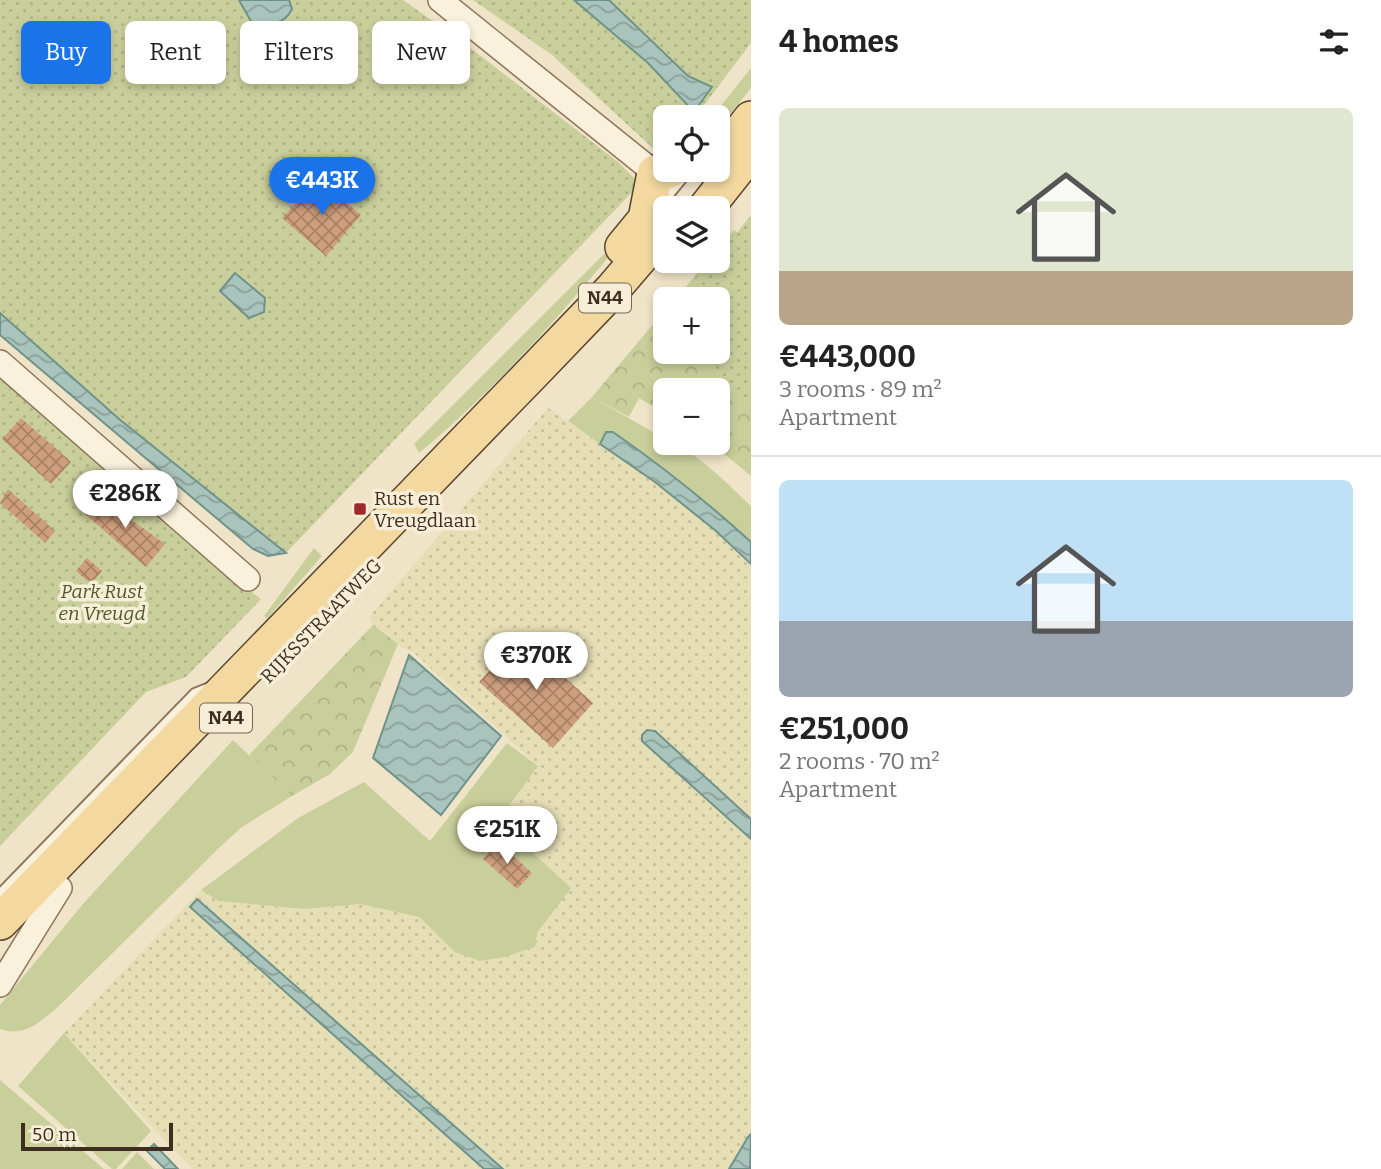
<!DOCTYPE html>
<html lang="en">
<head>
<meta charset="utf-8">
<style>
  :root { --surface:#fff; --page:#f2f2f2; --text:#222; --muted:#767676; --line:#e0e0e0; --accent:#1a73e8 }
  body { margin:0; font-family:Bitter,serif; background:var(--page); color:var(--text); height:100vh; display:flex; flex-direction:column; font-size:26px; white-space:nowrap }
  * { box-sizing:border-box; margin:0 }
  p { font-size:23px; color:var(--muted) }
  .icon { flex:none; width:38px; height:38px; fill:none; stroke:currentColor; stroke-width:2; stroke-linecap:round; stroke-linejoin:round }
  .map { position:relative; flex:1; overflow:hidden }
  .side { display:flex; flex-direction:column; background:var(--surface); width:630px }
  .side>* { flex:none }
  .banner { position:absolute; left:21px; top:21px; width:625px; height:63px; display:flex; gap:14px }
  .fabs { position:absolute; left:653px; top:105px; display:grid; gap:14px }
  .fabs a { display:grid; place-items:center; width:77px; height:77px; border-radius:10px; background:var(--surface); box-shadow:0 4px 10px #0003; font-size:35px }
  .scale { position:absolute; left:21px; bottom:18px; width:152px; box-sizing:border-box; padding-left:7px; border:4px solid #3d2e20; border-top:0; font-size:19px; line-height:24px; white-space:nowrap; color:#3d2e20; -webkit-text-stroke:5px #f7eed8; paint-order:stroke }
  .price { position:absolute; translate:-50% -60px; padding:0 16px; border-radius:24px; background:#fff; color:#222; font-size:23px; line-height:46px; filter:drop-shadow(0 2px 4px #0008) }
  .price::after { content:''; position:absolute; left:50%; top:42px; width:21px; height:16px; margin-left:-10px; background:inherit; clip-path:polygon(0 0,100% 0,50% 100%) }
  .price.on { background:var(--accent); color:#fff }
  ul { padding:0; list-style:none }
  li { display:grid; align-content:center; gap:14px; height:371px; padding:0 28px }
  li+li { border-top:2px solid var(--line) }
  li span { display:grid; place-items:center; height:217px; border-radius:10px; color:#555 }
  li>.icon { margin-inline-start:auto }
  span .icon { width:126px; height:126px; fill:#fffc; stroke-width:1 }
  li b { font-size:30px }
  h2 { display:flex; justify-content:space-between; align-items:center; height:84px; padding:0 28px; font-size:30px }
  .tag { padding:0 24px; border-radius:10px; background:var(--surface); box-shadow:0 4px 10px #0003; font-size:24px; line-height:63px }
  .tag.on { background:var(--accent); color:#fff }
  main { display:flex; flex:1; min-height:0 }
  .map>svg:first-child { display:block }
  .farmland { fill:url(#farmland-dots) }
  .green { fill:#c9cf9b }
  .forest { fill:url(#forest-crowns) }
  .park { fill:url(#park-dots) }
  .water { fill:url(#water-waves); stroke:#6f938a; stroke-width:2 }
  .building { fill:url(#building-cross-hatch) }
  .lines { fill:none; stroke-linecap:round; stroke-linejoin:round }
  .lane-casing { stroke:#8d765c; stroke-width:14 }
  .street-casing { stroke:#8d765c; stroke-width:26 }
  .primary-casing { stroke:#5b4430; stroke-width:38 }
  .lane { stroke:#faf1dc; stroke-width:10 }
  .street { stroke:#faf1dc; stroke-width:23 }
  .primary { stroke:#f3d9a0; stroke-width:35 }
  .poi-dot { fill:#9e2a2b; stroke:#f7eed8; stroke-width:2.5 }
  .labels { text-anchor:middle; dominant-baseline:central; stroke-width:7; stroke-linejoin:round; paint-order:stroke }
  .shield { fill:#f7eed8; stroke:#756857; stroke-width:2 }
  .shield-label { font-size:18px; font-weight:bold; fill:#3d2e20 }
  .poi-label { font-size:19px; fill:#3d2e20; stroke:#f7eed8; text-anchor:start }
  .park-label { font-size:19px; font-style:italic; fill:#4d5a26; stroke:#f7eed8 }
  .street-label { font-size:19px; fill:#3d2e20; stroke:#f7eed8 }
</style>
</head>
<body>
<main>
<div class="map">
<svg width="751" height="1169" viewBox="0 0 751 1169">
  <defs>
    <pattern id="farmland-dots" width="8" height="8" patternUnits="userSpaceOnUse" patternTransform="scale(1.75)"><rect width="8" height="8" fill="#e6deb5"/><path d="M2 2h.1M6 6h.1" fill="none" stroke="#c6bf9b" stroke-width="1.8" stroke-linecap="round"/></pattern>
    <pattern id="forest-crowns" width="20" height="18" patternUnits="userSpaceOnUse" patternTransform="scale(1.75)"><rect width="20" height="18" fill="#c9cf9b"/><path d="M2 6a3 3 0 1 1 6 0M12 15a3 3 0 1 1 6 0" fill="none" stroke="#aeb285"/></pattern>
    <pattern id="park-dots" width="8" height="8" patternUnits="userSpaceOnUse" patternTransform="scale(1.75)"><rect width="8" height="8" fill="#c9cf9b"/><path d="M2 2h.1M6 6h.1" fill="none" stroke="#aeb285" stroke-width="1.8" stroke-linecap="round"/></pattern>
    <pattern id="water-waves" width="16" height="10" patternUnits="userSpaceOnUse" patternTransform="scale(1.75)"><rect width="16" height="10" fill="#a9c4bc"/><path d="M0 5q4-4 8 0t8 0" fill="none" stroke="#8ba098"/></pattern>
    <pattern id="building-cross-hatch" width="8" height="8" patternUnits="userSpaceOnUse" patternTransform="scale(1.75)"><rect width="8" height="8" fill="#cf9f7d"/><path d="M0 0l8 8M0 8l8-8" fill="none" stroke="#a98266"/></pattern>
  </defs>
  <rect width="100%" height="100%" fill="#f0e4c8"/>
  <path class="farmland" d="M548,408L655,482L716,531L751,564V1133L729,1169H192L64,1033L201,890L219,901L304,909L360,904L419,917L455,952L537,933L570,888L498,821L538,766L413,652L402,648L373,625L369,617Z"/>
  <path class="green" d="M751,68V88L718,129V117H712Z
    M608,250L612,253C552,325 491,393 419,453L414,444Z
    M592,397L665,439V443C689,443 734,490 751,506V542L653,460L601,439L600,444L568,421Z
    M314,548L322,556L267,619L264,616Z
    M233,740L292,796L242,827L221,846L61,1004C42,1020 26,1038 0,1029V1005L82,905Z
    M507,743L538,766L498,821L571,888L537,933L535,947L504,957L480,961L455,952L419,917L360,904L304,909L219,901L201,890L298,818L364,782L430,841Z
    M64,1033L151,1131L116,1169H112L18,1086Z
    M0,1080L104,1169H0Z
    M137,1152L154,1169H122Z"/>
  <path class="forest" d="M734,230L751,243V476L711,443H718V390H665V413L639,398L629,417L592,397L665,310V352H718V299H675L708,261H718V249Z
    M373,625L398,644L353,752L330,774L292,796L249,755Z"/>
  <path class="park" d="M0,0H403L460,40L618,162L640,184L286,553L119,419L0,313Z
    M473,0H751V43L695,117H665V147L658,153L552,55Z
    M751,215V402L689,352H718V299H684Z
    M0,374L189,545L261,599L186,677L146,692L0,846Z"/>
  <path class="water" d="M239,0H289L292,9C284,26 269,24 252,23Z
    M574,0H609L688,76L712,87L694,112L648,63Z
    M235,273L265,298L264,312L249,318L220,291Z
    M0,313L119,419L286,553L268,556L253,549L0,335Z
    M606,432H613C662,466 707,502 751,542V564L716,531L655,482L600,444Z
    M409,655L501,736L441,815L373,758Z
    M647,730L655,731L751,819V839L642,741V735Z
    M197,899L503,1169H484L190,907Z
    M751,1134L750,1169H729L748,1137Z
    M154,1144L178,1169H165L147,1151Z"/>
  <path class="building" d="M318,178L361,215L326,256L282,218Z
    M21,418L71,462L51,484L2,439Z
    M8,489L55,531L45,543L0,503Z
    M105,492L133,521L165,544L146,567L85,514Z
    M87,558L102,571L91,584L76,571Z
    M520,637L593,703L553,748L479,682Z
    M498,842L532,873L517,889L483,859Z"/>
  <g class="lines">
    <defs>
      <path id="lane" d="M661,203L688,170
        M0,895L195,694L210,688"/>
      <path id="street" d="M440,0L655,173
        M0,362L248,579
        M0,985L60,888"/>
      <path id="primary" d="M718,162L751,119
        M706,208L751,151
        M623,247L646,219L655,173L670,170
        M0,922L541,364L612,290L665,228"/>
    </defs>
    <use href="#lane" class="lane-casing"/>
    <use href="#street" class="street-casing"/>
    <use href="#primary" class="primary-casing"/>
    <use href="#lane" class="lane"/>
    <use href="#street" class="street"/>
    <use href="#primary" class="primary"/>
  </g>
  <rect class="poi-dot" x="353" y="502" width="14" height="14" rx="3.5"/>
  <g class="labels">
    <g class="shield">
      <rect x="579" y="283.5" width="52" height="29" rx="5"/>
      <rect x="200" y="703.5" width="52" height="29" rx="5"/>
    </g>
    <g class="shield-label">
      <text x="605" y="298">N44</text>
      <text x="226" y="718">N44</text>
    </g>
    <g class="poi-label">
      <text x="374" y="498">Rust en<tspan x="374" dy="22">Vreugdlaan</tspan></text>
    </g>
    <g class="park-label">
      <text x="102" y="591">Park Rust<tspan x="102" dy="22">en Vreugd</tspan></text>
    </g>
    <g class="street-label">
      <text transform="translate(321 621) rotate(-46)">RIJKSSTRAATWEG</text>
    </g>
  </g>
</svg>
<div class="fabs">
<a><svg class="icon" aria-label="locate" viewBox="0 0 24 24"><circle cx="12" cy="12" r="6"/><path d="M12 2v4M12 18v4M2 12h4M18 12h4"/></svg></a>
<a><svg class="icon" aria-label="layers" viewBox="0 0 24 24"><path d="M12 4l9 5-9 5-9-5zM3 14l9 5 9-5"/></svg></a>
<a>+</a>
<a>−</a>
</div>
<div class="scale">50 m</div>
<b class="price on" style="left:322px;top:217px">€443K</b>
<b class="price" style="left:125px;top:530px">€286K</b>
<b class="price" style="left:536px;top:692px">€370K</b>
<b class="price" style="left:507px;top:866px">€251K</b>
<div class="banner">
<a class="tag on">Buy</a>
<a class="tag">Rent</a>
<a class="tag">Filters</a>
<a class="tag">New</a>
</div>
</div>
<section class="side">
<h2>4 homes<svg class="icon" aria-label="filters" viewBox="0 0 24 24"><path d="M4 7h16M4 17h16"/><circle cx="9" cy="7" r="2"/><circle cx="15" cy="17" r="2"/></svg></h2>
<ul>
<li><span style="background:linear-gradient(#dfe7d0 75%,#b9a48a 0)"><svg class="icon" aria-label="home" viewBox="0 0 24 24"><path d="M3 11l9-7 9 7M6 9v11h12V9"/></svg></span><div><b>€443,000</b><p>3 rooms · 89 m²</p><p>Apartment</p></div></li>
<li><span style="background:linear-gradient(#bfe0f5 65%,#9aa5b1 0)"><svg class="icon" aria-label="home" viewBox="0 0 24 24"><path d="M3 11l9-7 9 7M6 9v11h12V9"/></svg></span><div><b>€251,000</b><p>2 rooms · 70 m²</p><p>Apartment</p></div></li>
</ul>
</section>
</main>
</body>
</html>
